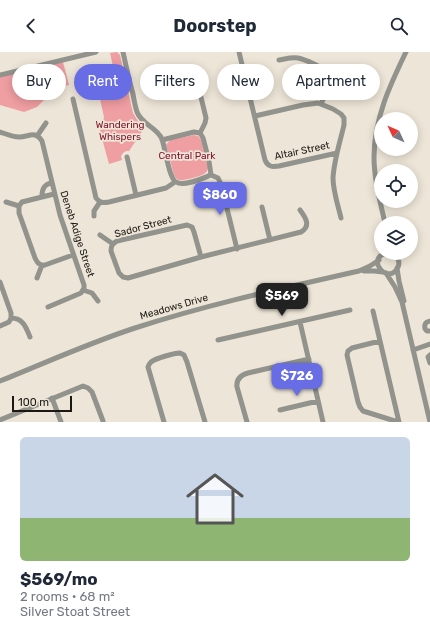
<!DOCTYPE html>
<html lang="en">
<head>
<meta charset="utf-8">
<style>
  :root { --surface:#fff; --page:#f6f6f7; --text:#1f2937; --muted:#747a83; --line:#e0e1e3; --accent:#686de6 }
  body { margin:0; font-family:Rubik,sans-serif; background:var(--page); color:var(--text); height:100vh; display:flex; flex-direction:column; font-size:15px; white-space:nowrap }
  * { box-sizing:border-box; margin:0 }
  p { font-size:13px; color:var(--muted) }
  .icon { flex:none; width:22px; height:22px; fill:none; stroke:currentColor; stroke-width:2; stroke-linecap:round; stroke-linejoin:round }
  .map { position:relative; height:370px; overflow:hidden }
  .panel { display:flex; flex-direction:column; background:var(--surface); flex:1 }
  .panel>* { flex:none }
  .hud { position:absolute; left:12px; top:12px; width:406px; height:36px; display:flex; gap:8px }
  .needle { width:26px; rotate:314deg }
  .fabs { position:absolute; left:374px; top:60px; display:grid; gap:8px }
  .fabs a { display:grid; place-items:center; width:44px; height:44px; border-radius:50%; background:var(--surface); box-shadow:0 2px 10px #0003; font-size:20px }
  .scale { position:absolute; left:12px; bottom:10px; width:60px; box-sizing:border-box; padding-left:4px; border:2px solid #1b1813; border-top:0; font-size:11px; line-height:14px; white-space:nowrap; color:#1b1813; -webkit-text-stroke:3px #ede5d7; paint-order:stroke }
  .price { position:absolute; translate:-50% -34px; padding:0 9px; border-radius:8px; background:var(--accent); color:#fff; font-size:13px; line-height:26px; filter:drop-shadow(0 1px 2px #0008) }
  .price::after { content:''; position:absolute; left:50%; top:24px; width:12px; height:9px; margin-left:-6px; background:inherit; clip-path:polygon(0 0,100% 0,50% 100%) }
  .price.selected { background:#222; color:#fff }
  ul { padding:0; list-style:none }
  li { display:grid; align-content:center; gap:8px; height:212px; padding:0 20px }
  li+li { border-top:1px solid var(--line) }
  li span { display:grid; place-items:center; height:124px; border-radius:6px; color:#555 }
  li>.icon { margin-inline-start:auto }
  span .icon { width:72px; height:72px; fill:#fffc; stroke-width:1 }
  li b { font-size:17px }
  .tag { padding:0 14px; border-radius:18px; background:var(--surface); box-shadow:0 2px 10px #0003; font-size:14px; line-height:36px }
  .tag.selected { background:var(--accent); color:#fff }
  header { display:flex; justify-content:space-between; align-items:center; height:52px; padding:0 20px; background:var(--surface); font-size:18px; font-weight:700 }
  .map>svg:first-child { display:block }
  .green { fill:#ef9ea2 }
  .lines { fill:none; stroke-linecap:round; stroke-linejoin:round }
  .minor { stroke:#92938d; stroke-width:5 }
  .labels { text-anchor:middle; dominant-baseline:central; stroke-width:3.5; stroke-linejoin:round; paint-order:stroke }
  .park-label { font-size:10px; fill:#84142c; stroke:#ede5d7 }
  .street-label { font-size:10px; fill:#1b1813; stroke:#ede5d7 }
</style>
</head>
<body>
<header><svg class="icon" aria-label="back" viewBox="0 0 24 24"><path d="M15 5l-7 7 7 7"/></svg>Doorstep<svg class="icon" aria-label="search" viewBox="0 0 24 24"><circle cx="10" cy="10" r="6"/><path d="M15 15l6 6"/></svg></header>
<div class="map">
<svg width="430" height="370" viewBox="0 0 430 370">
  <rect width="100%" height="100%" fill="#ede5d7"/>
  <path class="green" d="M117,0L120,3L133,61L141,74L145,75L129,99H126L123,101L121,104L122,108L109,112L100,79L104,65L96,29L108,26L114,19L110,1Z
    M63,10L69,33L56,36L37,55L24,60L0,53V25Z
    M194,83L198,84L201,88L208,116C207,119 207,120 204,122C201,124 183,129 179,128C176,127 176,126 174,123L166,93L170,88Z"/>
  <g class="lines">
    <path class="minor" d="M123,0C126,14 129,28 133,42C134,48 135,54 137,60C142,73 157,75 162,87C165,95 169,127 176,130C184,135 203,126 211,123
      M239,0L265,108C268,115 272,115 279,114L337,101
      M279,8C285,7 292,5 298,6C304,7 327,17 330,22C332,24 331,25 332,28L321,52
      M0,23L96,0
      M171,35L192,31L195,33L199,37L206,66L205,71L200,81
      M73,47L96,146C100,151 103,151 109,150L166,136L175,130
      M255,64L303,53L318,51L333,57L341,62L344,66V73C340,90 334,108 333,126C333,139 338,153 341,166
      M0,80C6,82 13,85 19,85C29,85 35,78 42,89L60,163L84,233V236L81,241L48,255
      M37,84L46,71
      M162,88L194,80L200,81L203,86L209,109L211,123
      M127,105L136,143
      M211,123L218,126L221,132L237,197
      M54,142L22,150L19,154V161L35,206C37,210 39,214 45,213L73,203
      M42,144C42,137 44,132 52,131
      M6,150L19,154
      M262,155L270,188
      M94,164V159L100,150
      M385,171C380,149 374,127 374,105C374,67 390,33 406,0
      M100,183L113,192
      M388,201C363,205 389,235 398,215C401,208 396,203 390,201
      M201,205L194,180L192,175L187,173L117,189C112,192 111,194 111,199L119,221L123,225L128,226L201,205L301,180C311,174 306,166 300,158
      M397,216L399,229L404,249
      M364,219H374L383,220
      M386,221L395,235L402,250L430,370
      M37,226L42,213
      M0,230L11,261V266L9,270L0,274
      M83,238L92,241L98,249
      M373,259L399,370
      M11,266C23,266 26,275 30,285
      M430,269L427,270C424,272 424,277 427,279H430
      M300,270L323,370
      M218,288L350,258
      M380,289L352,296L348,299L347,303L358,350L360,355L363,359L398,370
      M413,298L430,292
      M430,303L428,305L430,311
      M0,329C45,311 89,291 135,276C209,252 284,236 359,219L370,214L379,208
      M52,346L61,370
      M280,358L318,349
      M0,368L83,334L88,336L92,340L103,369
      M164,370L148,315C149,312 149,312 151,310C156,306 175,301 180,301L184,303L187,310L205,370
      M247,370L237,335C236,327 241,323 248,321L309,307"/>
  </g>
  <g class="labels">
    <g class="park-label">
      <text x="120" y="73">Wandering<tspan x="120" dy="12">Whispers</tspan></text>
      <text x="187" y="104">Central Park</text>
    </g>
    <g class="street-label">
      <text transform="translate(302 99) rotate(-12)">Altair Street</text>
      <text transform="translate(143 175) rotate(-15)">Sador Street</text>
      <text transform="translate(77 182) rotate(72)">Deneb Adige Street</text>
      <text transform="translate(174 255) rotate(-16)">Meadows Drive</text>
    </g>
  </g>
</svg>
<div class="fabs">
<a><svg class="needle" viewBox="-14 -14 28 28"><path d="M0-13l5 13h-10z" fill="#e53935"/><path d="M0 13l5-13h-10z" fill="#747a83"/></svg></a>
<a><svg class="icon" aria-label="locate" viewBox="0 0 24 24"><circle cx="12" cy="12" r="6"/><path d="M12 2v4M12 18v4M2 12h4M18 12h4"/></svg></a>
<a><svg class="icon" aria-label="layers" viewBox="0 0 24 24"><path d="M12 4l9 5-9 5-9-5zM3 14l9 5 9-5"/></svg></a>
</div>
<div class="scale">100 m</div>
<b class="price" style="left:220px;top:164px">$860</b>
<b class="price selected" style="left:282px;top:265px">$569</b>
<b class="price" style="left:297px;top:345px">$726</b>
<div class="hud">
<a class="tag">Buy</a>
<a class="tag selected">Rent</a>
<a class="tag">Filters</a>
<a class="tag">New</a>
<a class="tag">Apartment</a>
</div>
</div>
<section class="panel">
<ul>
<li><span style="background:linear-gradient(#c9d6e8 65%,#8fb573 0)"><svg class="icon" aria-label="home" viewBox="0 0 24 24"><path d="M3 11l9-7 9 7M6 9v11h12V9"/></svg></span><div><b>$569/mo</b><p>2 rooms · 68 m²</p><p>Silver Stoat Street</p></div></li>
</ul>
</section>
</body>
</html>
